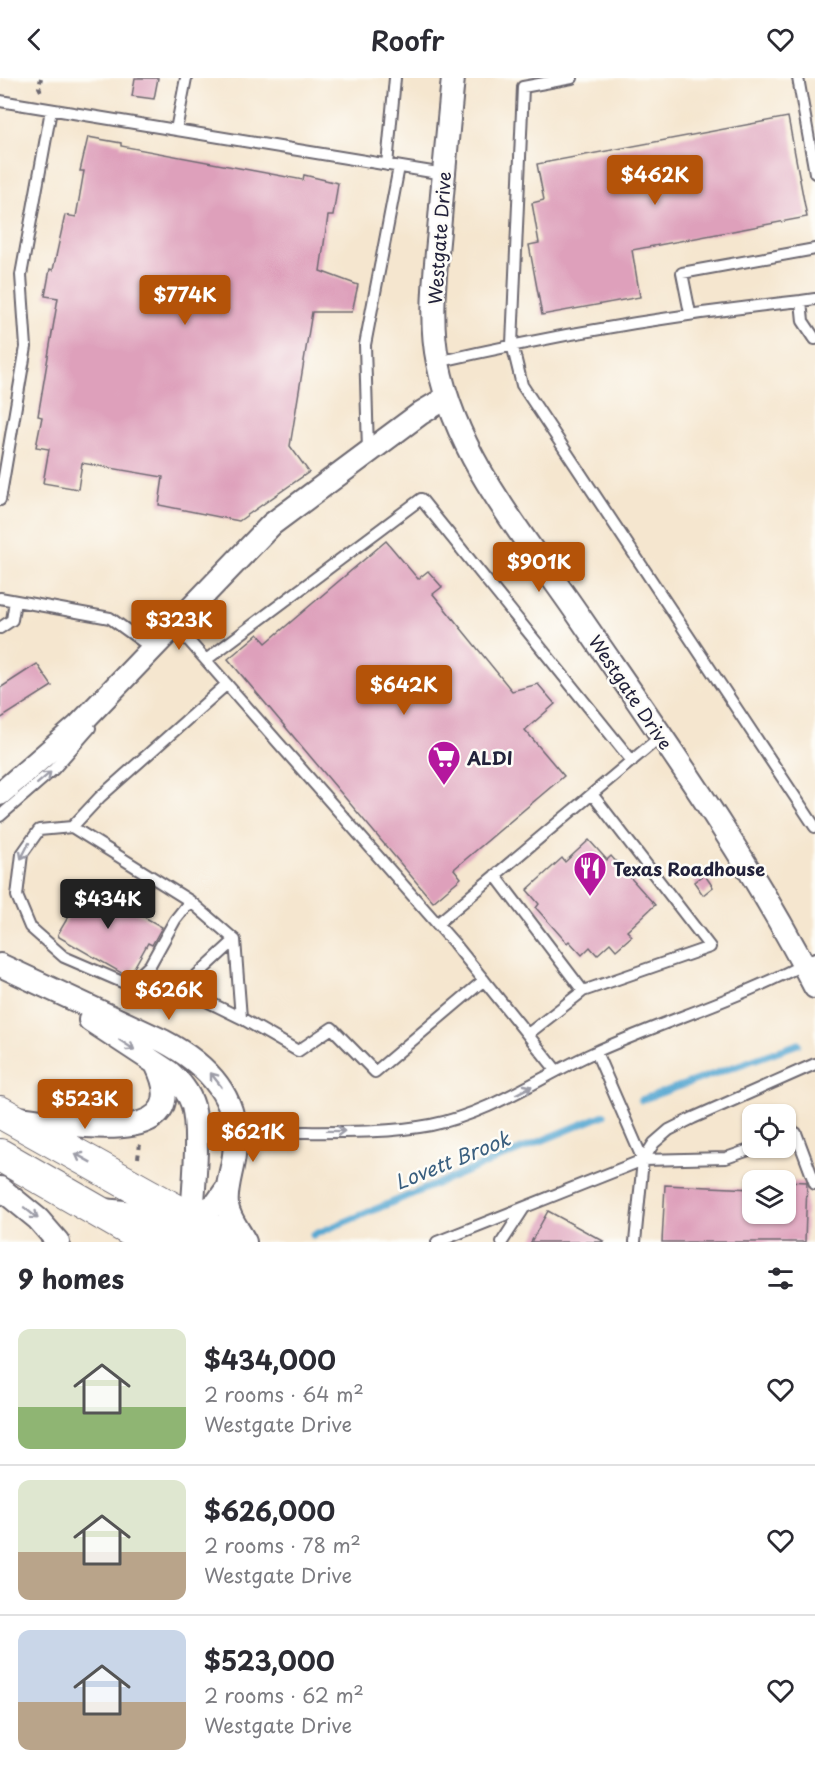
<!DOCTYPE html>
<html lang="en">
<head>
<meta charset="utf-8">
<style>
  :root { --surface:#fff; --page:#f7f7f7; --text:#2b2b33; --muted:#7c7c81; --line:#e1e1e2; --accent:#b45309 }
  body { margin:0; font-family:"Playpen Sans",sans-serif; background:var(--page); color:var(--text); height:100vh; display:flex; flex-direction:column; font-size:22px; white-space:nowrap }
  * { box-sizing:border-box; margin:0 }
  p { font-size:20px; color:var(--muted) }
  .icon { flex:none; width:33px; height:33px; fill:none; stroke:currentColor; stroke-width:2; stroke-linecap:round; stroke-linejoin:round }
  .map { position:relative; height:1164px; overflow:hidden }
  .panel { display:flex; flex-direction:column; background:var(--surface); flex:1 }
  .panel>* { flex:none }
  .controls { position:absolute; left:742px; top:1026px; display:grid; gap:12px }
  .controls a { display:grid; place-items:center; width:54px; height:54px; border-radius:12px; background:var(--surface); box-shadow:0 2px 4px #0004; font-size:30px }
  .price { position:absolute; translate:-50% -51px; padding:0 14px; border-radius:6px; background:var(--accent); color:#fff; font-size:20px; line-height:39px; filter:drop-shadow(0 2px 3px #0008) }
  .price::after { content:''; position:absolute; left:50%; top:36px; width:18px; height:14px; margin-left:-9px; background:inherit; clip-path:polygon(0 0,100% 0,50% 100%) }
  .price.current { background:#222; color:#fff }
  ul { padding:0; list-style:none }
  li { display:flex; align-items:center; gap:18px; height:150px; padding:0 18px }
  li+li { border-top:2px solid var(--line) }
  li span { display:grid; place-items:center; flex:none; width:168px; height:120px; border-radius:12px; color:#555 }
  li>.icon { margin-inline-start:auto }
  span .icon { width:72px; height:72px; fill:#fffc; stroke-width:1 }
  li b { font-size:26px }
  h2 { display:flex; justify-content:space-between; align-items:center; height:72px; padding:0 18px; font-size:26px }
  header { display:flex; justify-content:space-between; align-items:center; height:78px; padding:0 18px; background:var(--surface); font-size:27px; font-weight:600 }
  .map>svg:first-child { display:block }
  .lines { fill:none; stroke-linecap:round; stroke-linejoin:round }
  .stream { stroke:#56a7d1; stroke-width:7 }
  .building { fill:#dea0bb }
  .lane-casing { stroke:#6c676f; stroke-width:14 }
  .street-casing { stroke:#6c676f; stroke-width:26 }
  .secondary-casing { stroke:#6c676f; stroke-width:34 }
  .path { stroke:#6c676f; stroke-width:4; stroke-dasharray:4.5 4.5; stroke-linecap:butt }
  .lane { stroke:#fff; stroke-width:10 }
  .street { stroke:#fff; stroke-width:22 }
  .secondary { stroke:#fff; stroke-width:32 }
  .oneway { stroke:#9c9ca7 }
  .labels { text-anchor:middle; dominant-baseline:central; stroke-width:5; stroke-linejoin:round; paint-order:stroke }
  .street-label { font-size:18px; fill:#22223b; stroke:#fdfcf7 }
  .poi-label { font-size:18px; font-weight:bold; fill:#22223b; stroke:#fdfcf7; text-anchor:start }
  .water-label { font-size:20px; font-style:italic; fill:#395e7e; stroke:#fdfcf7 }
</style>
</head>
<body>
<header><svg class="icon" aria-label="back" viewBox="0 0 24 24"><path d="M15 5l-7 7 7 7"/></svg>Roofr<svg class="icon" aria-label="heart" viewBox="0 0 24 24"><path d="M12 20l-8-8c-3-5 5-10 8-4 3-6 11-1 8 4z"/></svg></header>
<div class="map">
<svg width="815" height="1164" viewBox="0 0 815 1164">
  <rect width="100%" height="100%" fill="#fdfcf7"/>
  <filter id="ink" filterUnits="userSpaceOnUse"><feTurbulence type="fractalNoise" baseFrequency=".0167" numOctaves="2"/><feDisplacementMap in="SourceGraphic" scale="12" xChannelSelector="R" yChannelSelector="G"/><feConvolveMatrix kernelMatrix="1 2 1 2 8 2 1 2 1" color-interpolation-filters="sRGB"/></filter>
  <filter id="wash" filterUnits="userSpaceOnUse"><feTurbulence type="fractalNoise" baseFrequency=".008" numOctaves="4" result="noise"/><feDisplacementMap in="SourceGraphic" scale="24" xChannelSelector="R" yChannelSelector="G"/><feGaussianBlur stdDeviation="1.35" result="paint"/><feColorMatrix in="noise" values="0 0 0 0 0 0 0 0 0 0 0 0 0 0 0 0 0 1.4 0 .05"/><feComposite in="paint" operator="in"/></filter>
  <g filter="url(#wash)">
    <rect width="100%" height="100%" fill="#f5e6cf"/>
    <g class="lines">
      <path class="stream" d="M641,1022L798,966
        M313,1157L604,1037"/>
    </g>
    <g id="blocks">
      <path class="building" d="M135,0H158L154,21L132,18Z
        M788,39L807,139L632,172L640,219L542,237L529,167L539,165L532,125L544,122L537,86Z
        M88,59L121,65V68L303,102L304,97L338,105L333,138H328L320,193L358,207L352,234H312L290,368L309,394L239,443L159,427L163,399L82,385L78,411L43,405L49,371L36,369L42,339L38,338L58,220L45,218L50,191L53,192L65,137L76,139L84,93H80Z
        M386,463L418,501L428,493L442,509L433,516L512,613L538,606L555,626L525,652L564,698L454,791L461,800L433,824L228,581L258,556L266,565Z
        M37,586L52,608L0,641V610Z
        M589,762L607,782L611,778L655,827L627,853L632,858L616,872L610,865L597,877L590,869L582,877L569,863L567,865L536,830L539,826L527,812L562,780L565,784Z
        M704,796L713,809L703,817L694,804Z
        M84,805L162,849L152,867L148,865L131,895L127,893L125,897L59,859L58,856L70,836L67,834Z
        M786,1103L807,1104L805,1164H662L665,1107L753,1111V1136H786Z
        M548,1133L605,1164H531Z"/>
    </g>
  </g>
  <g filter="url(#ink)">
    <use href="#blocks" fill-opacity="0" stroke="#6c676f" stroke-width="1.5"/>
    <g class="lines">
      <defs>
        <path id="lane" d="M572,0L523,9L512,266L522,307L815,749
          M798,0L815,95
          M0,23L444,96
          M176,52L186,0
          M387,87L395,0
          M801,223L815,221
          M690,235L682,195L815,171
          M437,284C558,256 678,236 801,223L803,243L815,261
          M368,373L365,267L399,89
          M0,422L26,269L21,197L51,32
          M0,520L110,540L153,571
          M175,547L454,865L556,992
          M0,550L12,542L15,523
          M206,582L421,421L632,683
          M227,606L100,719L72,749L190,823L235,862L241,940L298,973L332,950L375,994L484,902
          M592,716L661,658
          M0,738L54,691L90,650
          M72,749L39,752L22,776L17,818L30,849L64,879L129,907L150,887L175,842L190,823
          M495,797L583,913
          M437,846L592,716L710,869L583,913L528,956
          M235,862L182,911L241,940
          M235,1056C300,1051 367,1059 431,1047C491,1035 538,1000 593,975C666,942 745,919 815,880
          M786,1059L796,1055L815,1106
          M643,1082L726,1080L755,1070
          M437,1164L643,1082L596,974
          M502,1164L524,1130
          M635,1164L643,1082L654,1065L669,1052L693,1040L815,986"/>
        <path id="street" d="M453,0C448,51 443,102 439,153C435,197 429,242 438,285C457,381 525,459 579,538C662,659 748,778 815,909
          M0,716L78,648L272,446L421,335L446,320
          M0,887L163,963C209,987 242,1022 234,1077C232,1094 225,1111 227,1127C229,1141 239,1152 245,1164
          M90,942L169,994C180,1004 189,1014 193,1028C201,1061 191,1128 191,1164
          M19,1040C65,1045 200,1075 156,986
          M0,1110L38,1141L58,1164
          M102,1132L192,1140L216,1126L228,1109
          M137,1164L160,1156L203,1164"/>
        <path id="secondary" d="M0,1034L233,1164
          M0,1077L151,1164"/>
      </defs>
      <use href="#lane" class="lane-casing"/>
      <use href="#street" class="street-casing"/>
      <use href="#secondary" class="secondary-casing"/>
      <path class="path" d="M41,0L39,9L42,15
        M138,1080L140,1066"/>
      <use href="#lane" class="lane"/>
      <use href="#street" class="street"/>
      <use href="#secondary" class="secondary"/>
    </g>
    <defs><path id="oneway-shaft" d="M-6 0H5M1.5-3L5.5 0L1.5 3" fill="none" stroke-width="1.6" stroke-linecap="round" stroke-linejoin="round" transform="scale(1.5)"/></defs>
    <g class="oneway">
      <use href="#oneway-shaft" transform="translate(44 700) rotate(-41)"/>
      <use href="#oneway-shaft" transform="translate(25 773) rotate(117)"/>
      <use href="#oneway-shaft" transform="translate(127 967) rotate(33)"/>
      <use href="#oneway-shaft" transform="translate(216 1002) rotate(-128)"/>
      <use href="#oneway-shaft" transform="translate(524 1012) rotate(-27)"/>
      <use href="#oneway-shaft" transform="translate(336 1053) rotate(1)"/>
      <use href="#oneway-shaft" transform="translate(83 1080) rotate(-151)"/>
      <use href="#oneway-shaft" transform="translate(31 1135) rotate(39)"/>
    </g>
  </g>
  <defs>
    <symbol id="supermarket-pin" viewBox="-11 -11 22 30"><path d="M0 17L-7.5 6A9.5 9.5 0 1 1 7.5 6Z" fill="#b5179e" stroke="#fdfcf7"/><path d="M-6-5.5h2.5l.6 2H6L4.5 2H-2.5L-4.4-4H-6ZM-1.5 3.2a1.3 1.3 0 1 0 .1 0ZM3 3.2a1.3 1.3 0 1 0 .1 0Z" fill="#fff"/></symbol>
    <symbol id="restaurant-pin" viewBox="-11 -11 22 30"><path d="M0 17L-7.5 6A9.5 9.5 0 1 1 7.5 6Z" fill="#b5179e" stroke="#fdfcf7"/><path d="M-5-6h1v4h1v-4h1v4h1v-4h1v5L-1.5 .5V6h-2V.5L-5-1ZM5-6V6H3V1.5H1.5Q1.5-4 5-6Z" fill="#fff"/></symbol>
  </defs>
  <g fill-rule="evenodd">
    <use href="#supermarket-pin" x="425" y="660" width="38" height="52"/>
    <use href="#restaurant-pin" x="571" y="771" width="38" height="52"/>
  </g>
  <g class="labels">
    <g class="street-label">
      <text transform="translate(439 160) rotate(-86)">Westgate Drive</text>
      <text transform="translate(631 614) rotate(56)">Westgate Drive</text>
    </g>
    <g class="poi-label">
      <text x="467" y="679">ALDI</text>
      <text x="613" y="790">Texas Roadhouse</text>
    </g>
    <g class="water-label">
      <text transform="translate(452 1082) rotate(-22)">Lovett Brook</text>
    </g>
  </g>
</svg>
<div class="controls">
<a><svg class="icon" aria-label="locate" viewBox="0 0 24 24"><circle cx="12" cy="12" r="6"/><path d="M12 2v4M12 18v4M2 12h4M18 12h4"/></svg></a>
<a><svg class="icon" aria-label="layers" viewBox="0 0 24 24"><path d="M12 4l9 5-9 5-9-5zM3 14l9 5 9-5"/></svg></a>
</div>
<b class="price" style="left:655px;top:128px">$462K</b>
<b class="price" style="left:185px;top:248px">$774K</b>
<b class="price" style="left:539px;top:515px">$901K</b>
<b class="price" style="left:179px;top:573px">$323K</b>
<b class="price" style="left:404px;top:638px">$642K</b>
<b class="price current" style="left:108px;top:852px">$434K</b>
<b class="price" style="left:169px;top:943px">$626K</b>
<b class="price" style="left:85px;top:1052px">$523K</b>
<b class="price" style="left:253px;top:1085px">$621K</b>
</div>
<section class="panel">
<h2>9 homes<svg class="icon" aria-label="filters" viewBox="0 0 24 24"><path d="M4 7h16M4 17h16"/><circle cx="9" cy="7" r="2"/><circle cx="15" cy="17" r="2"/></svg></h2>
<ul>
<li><span style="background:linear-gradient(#dfe7d0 65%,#8fb573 0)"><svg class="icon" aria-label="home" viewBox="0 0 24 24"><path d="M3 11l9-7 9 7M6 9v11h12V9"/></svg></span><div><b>$434,000</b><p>2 rooms · 64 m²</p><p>Westgate Drive</p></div><svg class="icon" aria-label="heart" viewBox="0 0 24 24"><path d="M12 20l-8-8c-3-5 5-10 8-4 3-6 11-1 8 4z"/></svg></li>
<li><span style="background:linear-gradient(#dfe7d0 60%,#b9a48a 0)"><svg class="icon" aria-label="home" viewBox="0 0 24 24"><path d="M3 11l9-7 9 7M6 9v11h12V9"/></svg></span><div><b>$626,000</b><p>2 rooms · 78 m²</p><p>Westgate Drive</p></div><svg class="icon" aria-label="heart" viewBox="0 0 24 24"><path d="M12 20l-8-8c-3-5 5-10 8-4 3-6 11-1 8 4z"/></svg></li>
<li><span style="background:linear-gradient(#c9d6e8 60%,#b9a48a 0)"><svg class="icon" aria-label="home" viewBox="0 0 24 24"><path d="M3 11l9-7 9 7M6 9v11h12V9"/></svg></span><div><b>$523,000</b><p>2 rooms · 62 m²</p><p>Westgate Drive</p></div><svg class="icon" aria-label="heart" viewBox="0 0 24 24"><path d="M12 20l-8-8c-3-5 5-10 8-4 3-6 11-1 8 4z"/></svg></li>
</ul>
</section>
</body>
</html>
